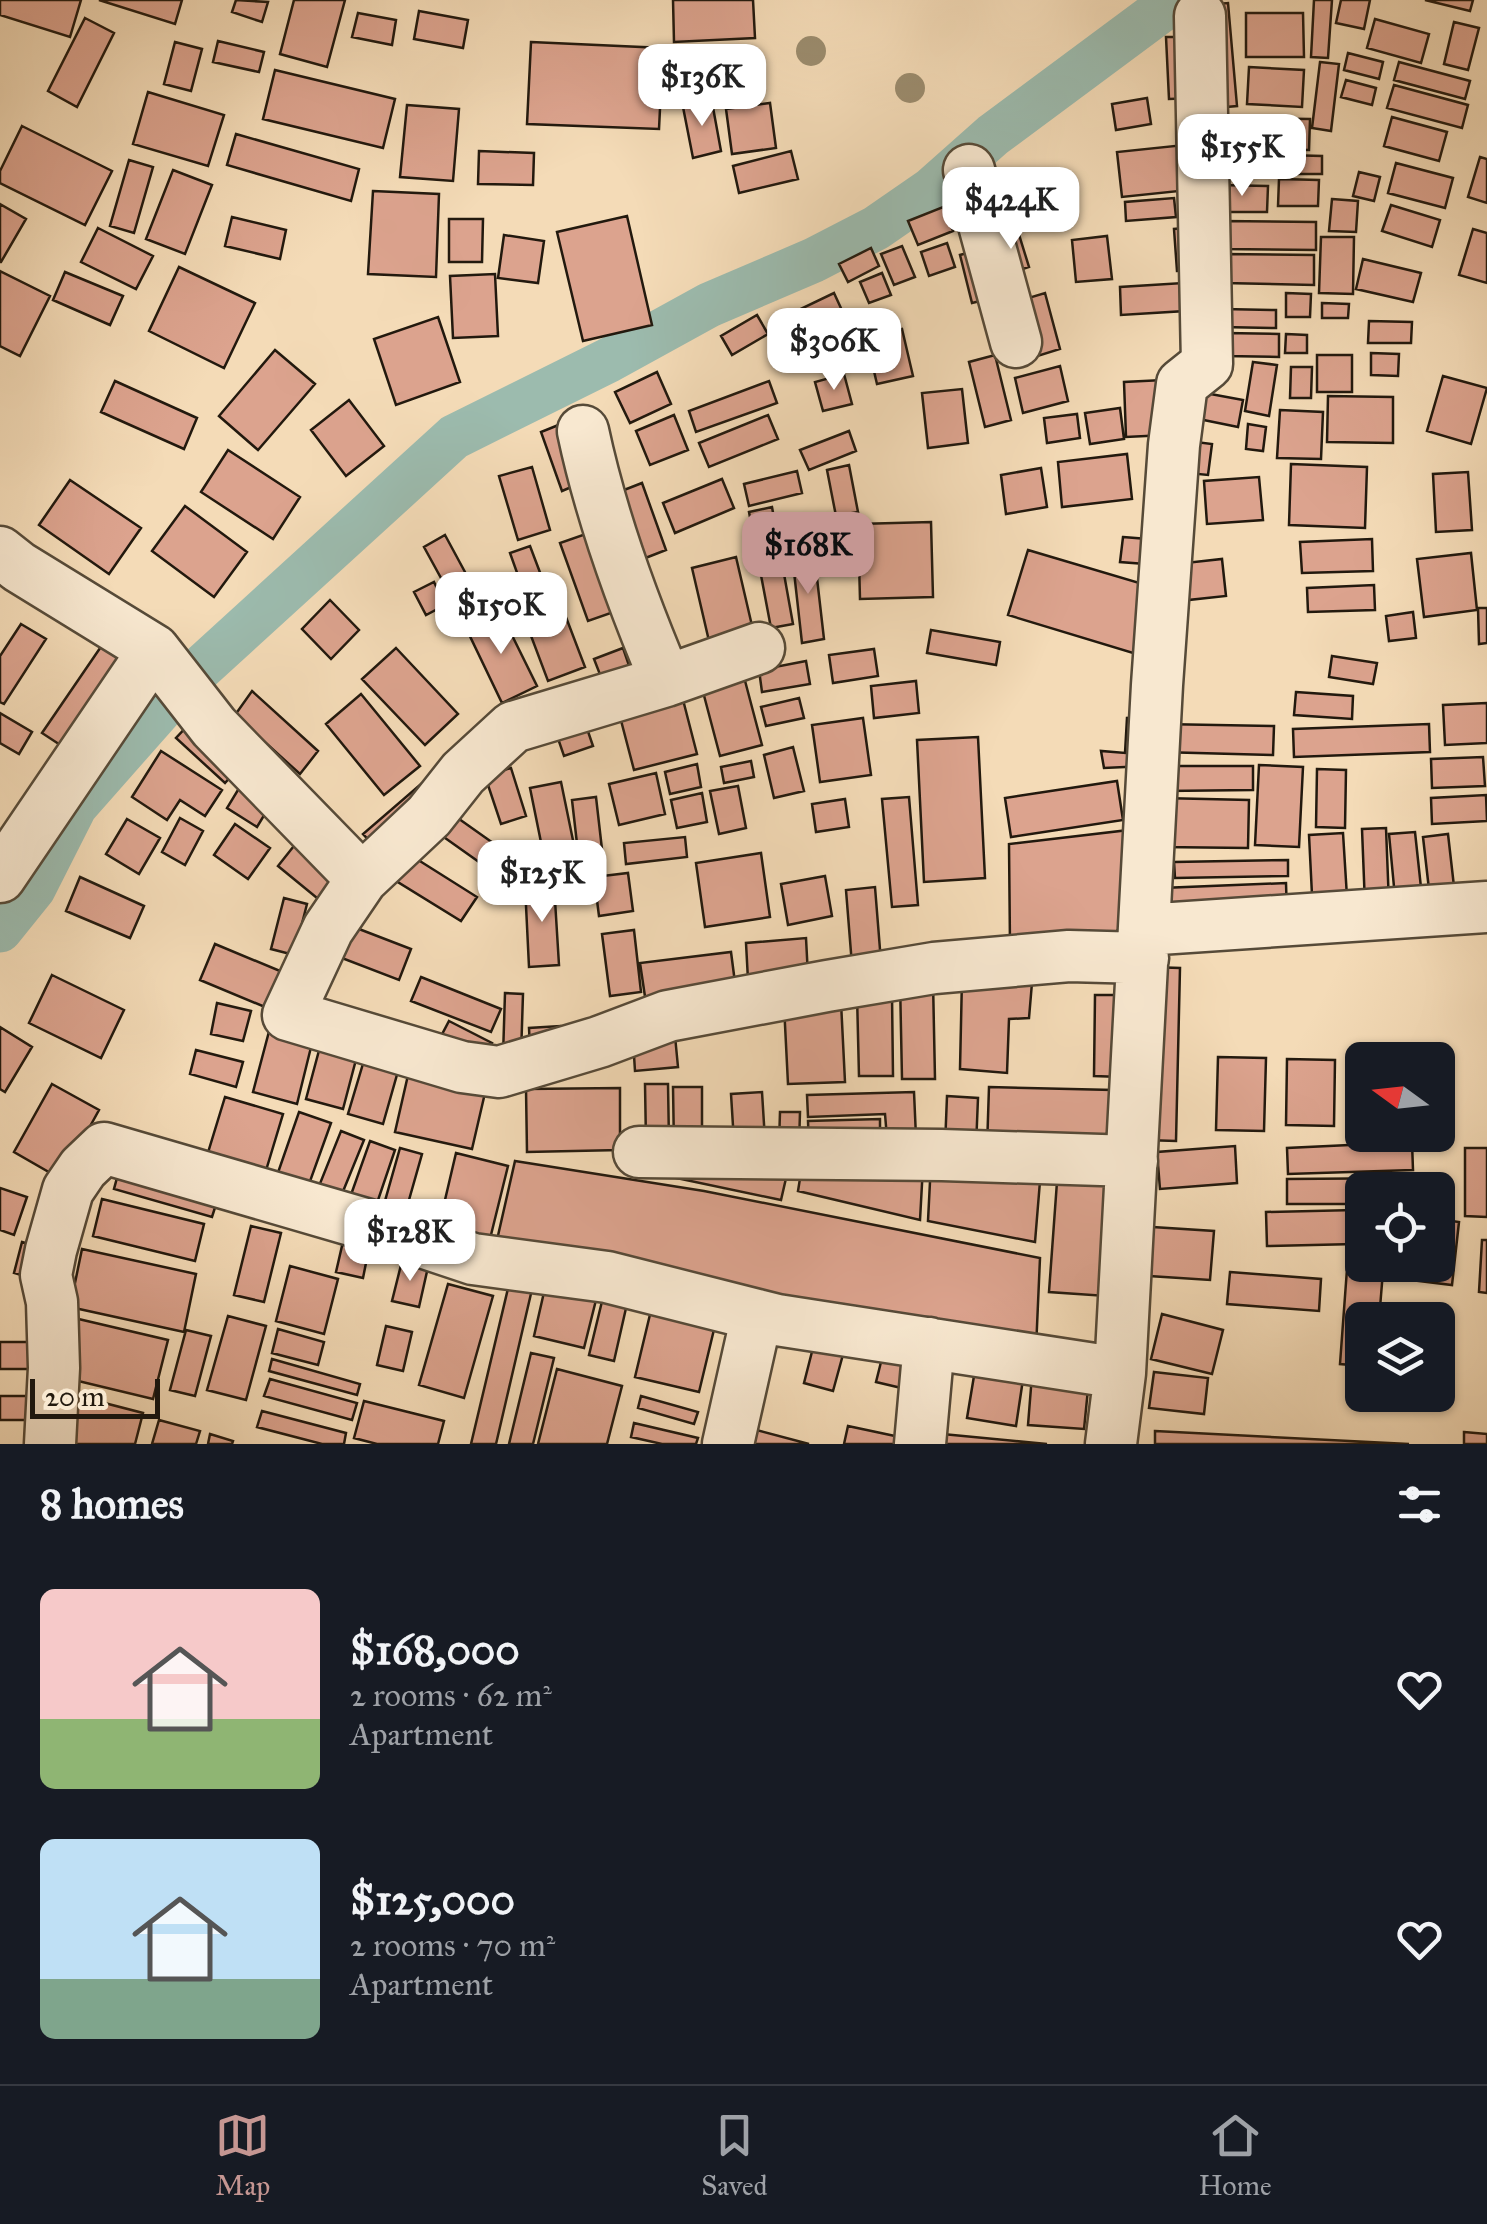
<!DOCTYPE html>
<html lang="en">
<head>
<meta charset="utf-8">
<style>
  :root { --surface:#171b24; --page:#242831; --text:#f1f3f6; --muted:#9ea1a6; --line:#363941; --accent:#c59692 }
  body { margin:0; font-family:"IM FELL Great Primer",serif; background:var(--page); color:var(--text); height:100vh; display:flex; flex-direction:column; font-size:38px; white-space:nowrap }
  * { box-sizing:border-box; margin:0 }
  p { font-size:32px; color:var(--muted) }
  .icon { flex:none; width:55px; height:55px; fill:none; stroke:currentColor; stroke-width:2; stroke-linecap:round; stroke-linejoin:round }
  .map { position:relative; height:1444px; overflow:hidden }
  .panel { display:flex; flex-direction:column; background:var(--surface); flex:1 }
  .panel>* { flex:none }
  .needle { width:65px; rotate:285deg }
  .buttons { position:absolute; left:1345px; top:1042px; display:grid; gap:20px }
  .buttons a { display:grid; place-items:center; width:110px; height:110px; border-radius:15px; background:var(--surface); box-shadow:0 2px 8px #0004; font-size:50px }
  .scale { position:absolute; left:30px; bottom:25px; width:130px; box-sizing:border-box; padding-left:10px; border:5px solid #22190e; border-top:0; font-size:28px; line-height:35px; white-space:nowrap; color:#22190e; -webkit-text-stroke:8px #f8e8d0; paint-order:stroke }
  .price { position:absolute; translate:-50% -85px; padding:0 22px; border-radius:20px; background:#fff; color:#222; font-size:32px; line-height:65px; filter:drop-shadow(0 2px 5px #0008) }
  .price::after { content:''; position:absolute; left:50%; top:60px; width:30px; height:22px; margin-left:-15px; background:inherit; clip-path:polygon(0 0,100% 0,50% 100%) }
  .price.on { background:var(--accent); color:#111 }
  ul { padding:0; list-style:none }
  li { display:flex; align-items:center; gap:30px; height:250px; padding:0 40px }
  li span { display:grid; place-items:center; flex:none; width:280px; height:200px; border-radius:15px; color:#555 }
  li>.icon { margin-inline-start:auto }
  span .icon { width:120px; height:120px; fill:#fffc; stroke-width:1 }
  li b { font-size:42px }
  h2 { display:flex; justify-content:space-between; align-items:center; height:120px; padding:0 40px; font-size:42px }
  .dock { display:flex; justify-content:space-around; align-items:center; height:140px; border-top:2px solid var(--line); background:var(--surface); font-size:28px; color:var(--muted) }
  .dock a { display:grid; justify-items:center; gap:5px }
  .dock .on { color:var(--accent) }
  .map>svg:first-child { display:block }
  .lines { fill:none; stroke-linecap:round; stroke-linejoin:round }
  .canal { stroke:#9cbbae; stroke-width:45 }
  .building { fill:#dca38e; stroke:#22190e; stroke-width:2.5 }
  .minor-casing { stroke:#564a38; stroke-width:55 }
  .minor { stroke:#f8e8d0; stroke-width:50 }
  .tree { fill:#9b8c6e }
</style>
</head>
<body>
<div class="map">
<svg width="1487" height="1444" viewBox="0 0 1487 1444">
  <rect width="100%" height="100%" fill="#f4dbb7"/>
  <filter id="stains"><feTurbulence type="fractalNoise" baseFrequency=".002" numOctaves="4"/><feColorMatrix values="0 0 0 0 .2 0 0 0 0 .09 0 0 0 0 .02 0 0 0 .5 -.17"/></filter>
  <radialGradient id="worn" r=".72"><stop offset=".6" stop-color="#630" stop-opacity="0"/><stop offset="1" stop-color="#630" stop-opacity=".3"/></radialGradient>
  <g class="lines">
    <path class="canal" d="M0,930L33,889L75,806L181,686L454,437L609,360L709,305L814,260L876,228L931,190L993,135L1175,0"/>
  </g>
  <path class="building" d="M0,0H81L70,37L0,15Z
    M99,0H182L175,24Z
    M236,0L268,2L262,22L232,12Z
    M294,0H345L327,67L280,54Z
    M673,0H753L755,38L674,42Z
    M1314,0H1332L1328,58L1311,57Z
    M1341,0H1370L1364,29L1336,23Z
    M1425,0H1473L1470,11Z
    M1228,3L1237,106L1215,108L1206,5Z
    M419,11L468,20L463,48L414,39Z
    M358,13L396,20L392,45L352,37Z
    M1246,13H1303L1304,57H1246Z
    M85,18L114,33L77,107L48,91Z
    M1375,19L1429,34L1421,63L1367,48Z
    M1454,22L1479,28L1468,70L1444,64Z
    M1166,37H1194L1197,98L1169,99Z
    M218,41L264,52L259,72L213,62Z
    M175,42L202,49L191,91L164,84Z
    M531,42L663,48L659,129L527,124Z
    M1348,53L1383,62L1379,79L1344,70Z
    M746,54L748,81L683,85L681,58Z
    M1320,62L1339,64L1331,131L1312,128Z
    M1399,62L1470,81L1465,99L1394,80Z
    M1249,67L1304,70L1302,107L1247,104Z
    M275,70L395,99L383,148L263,119Z
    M1346,80L1376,88L1372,105L1341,97Z
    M1394,85L1468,105L1462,128L1387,108Z
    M148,92L224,115L208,166L133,144Z
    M1147,98L1151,124L1116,130L1112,104Z
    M712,102L721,151L693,158L683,107Z
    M770,103L776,148L732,154L726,109Z
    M407,105L459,109L453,181L400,177Z
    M1392,117L1447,132L1439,161L1384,146Z
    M1224,118L1310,119L1309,150L1224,149Z
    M22,126L112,171L85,225L0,183V171Z
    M236,134L359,169L351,201L227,165Z
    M1184,145L1189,190L1122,197L1117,152Z
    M479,151L534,153L533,185L478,184Z
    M791,151L798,179L739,193L733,166Z
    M1220,155L1261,156V176H1219Z
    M1285,155L1322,156V174H1284Z
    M1480,157L1487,159V203L1468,197Z
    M129,160L153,167L134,233L110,226Z
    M1396,163L1453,178L1445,208L1388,193Z
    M173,170L212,185L185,254L146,239Z
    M1359,172L1380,177L1374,201L1353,196Z
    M1052,173L1061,204L999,222L991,192Z
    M1279,179L1319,180L1318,206H1278Z
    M1217,185L1268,186L1267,212H1217Z
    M373,191L439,194L436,277L368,274Z
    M1174,198L1176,217L1126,221L1125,202Z
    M1332,199L1358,201L1356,232L1329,231Z
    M0,204L26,219L1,262H0Z
    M1391,205L1440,220L1432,247L1382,231Z
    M943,207L953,231L918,245L908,221Z
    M627,216L652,325L583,341L557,232Z
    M232,217L286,230L280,259L225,246Z
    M449,219H483L482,262H449Z
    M1222,221L1316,222V250L1222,249Z
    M1198,227L1201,270L1177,271L1174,229Z
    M98,228L153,256L136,289L81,262Z
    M1017,228L1029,267L1004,275L992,236Z
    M1473,229L1487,233V283L1459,275Z
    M504,235L544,241L538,283L498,278Z
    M1107,236L1112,279L1076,282L1072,240Z
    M1321,237H1354L1353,294L1319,293Z
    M947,243L955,267L929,276L921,252Z
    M902,246L915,277L894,285L881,254Z
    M871,248L879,266L848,282L839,264Z
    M985,248L997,297L972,303L960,255Z
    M1224,254L1314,255V285L1224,283Z
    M1363,259L1421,273L1413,302L1356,289Z
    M179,267L255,303L224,368L149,331Z
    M0,271L50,296L20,356L0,346Z
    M65,272L123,296L110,325L53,300Z
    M882,273L891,295L869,303L860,282Z
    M495,274L498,336L453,338L450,276Z
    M1183,283L1185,311L1121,315L1120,287Z
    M834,293L851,330L807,351L790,314Z
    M1045,293L1060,349L1028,359L1012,303Z
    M1286,293L1311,294L1310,317H1286Z
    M1322,303L1349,304L1348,318H1322Z
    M1223,309L1276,310V328L1222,327Z
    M757,315L768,334L732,355L721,336Z
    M438,317L460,382L396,405L374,339Z
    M1369,321L1412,322L1411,343H1368Z
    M902,329L913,376L877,384L866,337Z
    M1225,333L1279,334V357L1225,356Z
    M1286,334L1307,335V353H1285Z
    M275,350L315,384L258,450L219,416Z
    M1371,353L1399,354L1398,376L1371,375Z
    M995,355L1011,420L985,427L969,362Z
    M1317,355H1352V392H1317Z
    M1253,362L1277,365L1269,416L1245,411Z
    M1060,366L1068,401L1023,413L1015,378Z
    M1291,367H1312L1311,398H1290Z
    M657,372L671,404L630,423L615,392Z
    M844,374L852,404L823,411L815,382Z
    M1443,376L1487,388L1471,444L1427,431Z
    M1163,380L1166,435L1126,437L1124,382Z
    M115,381L197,418L184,449L101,412Z
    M769,381L777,403L696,432L689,411Z
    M962,389L968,443L928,448L922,393Z
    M1189,390L1243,400L1238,427L1184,416Z
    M1328,396L1393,397V443L1327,442Z
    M349,400L384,446L346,476L311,430Z
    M1120,408L1124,439L1090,444L1085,413Z
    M1280,410L1323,412L1321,459L1277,458Z
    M1077,414L1080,438L1047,443L1044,418Z
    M674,415L688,450L650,465L636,431Z
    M768,415L778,439L709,467L699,443Z
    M566,422L588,480L562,491L541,432Z
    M1248,424L1266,427L1263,451L1246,449Z
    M849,431L856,451L809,470L800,450Z
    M1180,440L1212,444L1208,475L1177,472Z
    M228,450L300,497L273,539L201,492Z
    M1127,454L1132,499L1062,507L1058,462Z
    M1291,464L1367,467L1365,528L1289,525Z
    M849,465L858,512L836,516L827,470Z
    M532,467L550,530L518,540L499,476Z
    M1041,468L1047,507L1006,514L1001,475Z
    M797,471L802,493L749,506L744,484Z
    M1468,472L1472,530L1436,532L1433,474Z
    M1259,477L1263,520L1207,524L1204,481Z
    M722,479L734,508L675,533L663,503Z
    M70,480L141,528L109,574L39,525Z
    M642,483L666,550L630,564L606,497Z
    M185,506L247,552L214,597L152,551Z
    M772,507L793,624L771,628L749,512Z
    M931,522L933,597L860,599L858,524Z
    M600,529L628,607L588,621L560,543Z
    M445,535L479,598L458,609L424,547Z
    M1123,537L1160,540L1158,565L1120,562Z
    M1372,539L1373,571L1302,573L1300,542Z
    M530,546L547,591L526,598L510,553Z
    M1028,550L1153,587L1133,653L1008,615Z
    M814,552L824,639L802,643L792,554Z
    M1471,553L1477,610L1424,617L1417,559Z
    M736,557L753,630L709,641L692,568Z
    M1222,559L1226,596L1188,600L1185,563Z
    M434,582L445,605L426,615L414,592Z
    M1374,585L1375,610L1308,612L1307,588Z
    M556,591L585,667L548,681L519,604Z
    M330,600L359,630L331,659L302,629Z
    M1478,608H1487V643L1479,644Z
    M500,611L537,686L502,703L466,628Z
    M1413,612L1416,638L1389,641L1386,616Z
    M21,624L46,639L4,704L0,702V656Z
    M931,630L1000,642L996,665L927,653Z
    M109,635L135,652L68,750L42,733Z
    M396,648L458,714L425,745L362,679Z
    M623,648L634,680L606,690L594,659Z
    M874,649L878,676L833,683L829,655Z
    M1332,656L1377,663L1373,684L1329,677Z
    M806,661L810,684L762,692L759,670Z
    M744,677L762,745L720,756L702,688Z
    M916,681L919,713L874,718L871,686Z
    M252,691L318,751L300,774L235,715Z
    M681,692L697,754L634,770L618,709Z
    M1296,692L1353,696L1352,719L1294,715Z
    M361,694L420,766L384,795L326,724Z
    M799,698L804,718L766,726L761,707Z
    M1487,703V743L1445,745L1443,705Z
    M581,711L593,746L564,756L552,721Z
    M0,713L32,732L19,754L0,743Z
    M1146,717V766L1104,768L1101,751L1125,753L1127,718Z
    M863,718L871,775L820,782L812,725Z
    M193,720L241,765L225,783L176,738Z
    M1161,724L1274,726L1273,755L1160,752Z
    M1429,724L1430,752L1294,757L1293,729Z
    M978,737L985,878L924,882L917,740Z
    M793,747L804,791L774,798L764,755Z
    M161,751L222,790L205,816L180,800L167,820L132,797Z
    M1483,757L1485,786L1432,788L1431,759Z
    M751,761L754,777L724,783L721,767Z
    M697,764L701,787L670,794L665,772Z
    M1259,765L1303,767L1299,847L1255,845Z
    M1165,766H1253V790L1165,791Z
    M511,768L526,816L501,824L485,776Z
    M1317,769L1346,770L1345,828L1316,827Z
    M656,773L665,814L619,825L609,784Z
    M244,780L274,799L257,827L227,808Z
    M1117,781L1123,820L1011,837L1005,798Z
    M561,782L575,850L544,857L530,788Z
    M421,784L434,800L378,850L363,834Z
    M738,786L746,828L719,834L710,791Z
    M702,793L707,822L677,828L671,800Z
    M1486,795L1487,821L1432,824L1431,798Z
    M596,797L603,858L579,861L572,800Z
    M909,797L918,905L892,907L882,799Z
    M1161,798L1249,800L1248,848L1161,847Z
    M845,799L849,827L816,832L812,804Z
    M445,809L517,860L503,879L431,828Z
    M180,818L203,831L185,865L162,852Z
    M127,819L160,838L139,874L106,854Z
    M235,824L270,848L248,879L214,855Z
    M1386,828L1389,904L1365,905L1362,829Z
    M1129,830L1128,937L1010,945L1009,844Z
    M1415,832L1423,906L1396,908L1389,834Z
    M1343,833L1348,913L1313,915L1309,835Z
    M1448,834L1456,904L1431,907L1423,837Z
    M301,837L351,878L328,907L278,866Z
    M685,837L687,857L626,864L624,843Z
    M396,846L477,897L461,921L380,871Z
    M761,853L770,917L705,927L696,863Z
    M1288,860V876L1175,878L1174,862Z
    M628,873L633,911L599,916L594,877Z
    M825,876L832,916L788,925L781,884Z
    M80,877L144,906L130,938L66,911Z
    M1286,883L1287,915L1163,920L1162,888Z
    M554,884L559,965L529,967L525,885Z
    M875,887L881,962L852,965L846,890Z
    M284,898L307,904L294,955L271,949Z
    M346,924L411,949L399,980L334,955Z
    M634,930L641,992L610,996L602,934Z
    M806,938L808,976L748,980L746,943Z
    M215,944L292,976L277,1012L200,980Z
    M731,952L737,998L647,1010L640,963Z
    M1150,967L1180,968L1176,1141L1145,1140Z
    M1033,971L1029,1018L1009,1019L1007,1073L960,1069L962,978Z
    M52,975L124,1010L101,1058L29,1023Z
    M421,977L501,1009L491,1032L411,1001Z
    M900,981H933L935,1079H902Z
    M505,993L523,994L521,1056H503Z
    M857,995H892L893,1076H859Z
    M1095,995H1123L1121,1077L1094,1076Z
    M841,1002L845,1082L788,1084L784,1005Z
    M217,1003L251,1011L243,1041L211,1034Z
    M449,1021L492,1043L481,1064L438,1042Z
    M271,1024L314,1035L297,1104L253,1092Z
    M560,1026L561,1046L530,1048L529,1028Z
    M0,1027L32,1047L5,1092L0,1089Z
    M675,1036L678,1067L635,1071L633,1040Z
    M321,1043L358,1052L343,1109L306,1099Z
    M368,1047L402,1057L383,1124L348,1114Z
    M196,1050L243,1062L236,1087L190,1074Z
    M1218,1057L1266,1058L1264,1131L1216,1130Z
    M1287,1059L1335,1060L1334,1126L1286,1125Z
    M411,1062L488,1080L472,1149L395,1132Z
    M1438,1076L1449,1078L1440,1140L1407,1135H1438Z
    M52,1084L99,1110L61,1179L14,1152Z
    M645,1084H668L669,1142H646Z
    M673,1087H702V1146L674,1147Z
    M989,1087L1113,1090L1111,1151L987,1148Z
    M620,1088V1150L527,1152L526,1089Z
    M762,1092L765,1140L734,1142L731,1094Z
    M914,1092L916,1137L887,1138L885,1114L808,1117L807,1095Z
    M947,1096L978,1098L976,1147L945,1146Z
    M225,1097L283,1114L261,1187L203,1169Z
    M299,1112L331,1123L304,1198L273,1187Z
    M780,1112H800L799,1145L779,1144Z
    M880,1119V1147L809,1148L808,1121Z
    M341,1131L364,1140L335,1211L313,1201Z
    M370,1141L395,1150L373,1215L347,1206Z
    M1412,1142L1413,1170L1288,1174L1287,1148Z
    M1235,1146L1237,1183L1160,1189L1157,1152Z
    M400,1148L422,1154L405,1214L383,1208Z
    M1465,1148H1487V1217L1465,1216Z
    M456,1153L508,1166L488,1247L437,1234Z
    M803,1160L923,1166L920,1220L798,1191Z
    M515,1161L704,1191L1040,1258L1036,1349L497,1240Z
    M790,1161L781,1200L648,1172Z
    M931,1162L1041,1169L1035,1242L928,1221Z
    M121,1163L220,1192L212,1217L114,1189Z
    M1058,1168L1114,1172L1106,1296L1049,1292Z
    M1420,1178V1190H1362V1204H1287V1179Z
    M0,1188L27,1197L14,1235L0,1230Z
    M102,1199L204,1224L195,1261L93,1236Z
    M1355,1210V1244L1267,1246L1266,1212Z
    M1438,1219L1459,1222L1452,1285L1402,1279L1404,1265H1438Z
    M251,1226L281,1233L264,1302L234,1295Z
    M1137,1226L1214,1231L1210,1280L1134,1275Z
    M345,1233L371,1238L363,1278L336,1272Z
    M1482,1240H1487V1293L1479,1292Z
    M22,1242L43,1248L35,1279L14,1273Z
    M82,1249L196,1274L184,1332L70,1307Z
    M402,1261L428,1267L419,1307L392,1301Z
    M290,1266L338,1279L324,1334L276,1321Z
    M1347,1269L1383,1271L1379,1320H1362V1366L1340,1364Z
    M1230,1272L1321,1279L1319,1311L1227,1304Z
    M547,1279L598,1292L584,1348L534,1336Z
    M510,1280L533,1285L496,1444H471Z
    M448,1284L493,1296L464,1398L419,1385Z
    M605,1289L629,1295L614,1361L589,1355Z
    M653,1302L717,1317L699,1392L635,1377Z
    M1162,1314L1223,1330L1212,1374L1151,1359Z
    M228,1316L266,1326L246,1400L207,1390Z
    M70,1317L168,1340L153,1399L74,1380Z
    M386,1326L412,1332L403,1371L377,1365Z
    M278,1329L324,1342L318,1365L272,1353Z
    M186,1330L211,1336L195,1396L170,1390Z
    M817,1332L847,1340L833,1391L804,1383Z
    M0,1342H48L47,1369H0Z
    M886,1342L923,1351L914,1391L876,1382Z
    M531,1353L554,1358L533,1444H509Z
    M977,1358L1025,1366L1016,1426L967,1418Z
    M272,1359L360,1384L357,1395L269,1371Z
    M557,1369L622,1386L607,1444H538Z
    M1154,1372L1208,1378L1204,1414L1149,1408Z
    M1032,1375L1089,1379L1084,1429L1028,1425Z
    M270,1379L357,1403L352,1420L264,1396Z
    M62,1392L143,1413L135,1444H63Z
    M0,1396H39L40,1420H0Z
    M641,1396L698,1412L694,1424L638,1408Z
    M364,1401L444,1421L438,1444H377L354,1438Z
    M262,1411L346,1433L344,1444H322L257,1427Z
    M159,1420L200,1431L196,1444H152Z
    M634,1423L698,1438L696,1444H662L631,1437Z
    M848,1426L909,1439L908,1444H844Z
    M745,1427L809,1444H741Z
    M1155,1431L1409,1444H1155Z
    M1464,1432L1487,1434V1444H1464Z
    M932,1433L1047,1444H931Z
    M210,1434L233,1441L232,1444H208Z"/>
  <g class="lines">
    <defs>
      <path id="minor" d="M969,170L1016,342
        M583,431C601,516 632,601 666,681
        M0,552L19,567L154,650L214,727L362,879
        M759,648L666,681L513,727L463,773L429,816L362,879L328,929L288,1015L462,1067L499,1072L599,1042L668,1016L827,986L934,968L1069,956L1143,958
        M0,877L154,650
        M1144,930L1487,907
        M639,1152L942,1155L1132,1161
        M50,1444L54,1368L52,1302L46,1275L51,1250L68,1190L83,1168L104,1148L389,1231L473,1259L607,1277L777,1320L1120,1373
        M728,1444L757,1315
        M920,1444L929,1343
        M1111,1444L1120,1373L1157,685L1174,445L1182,384L1207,364L1200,16"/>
    </defs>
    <use href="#minor" class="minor-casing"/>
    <use href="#minor" class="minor"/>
  </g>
  <g class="tree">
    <circle cx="811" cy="51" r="15"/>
    <circle cx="910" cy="88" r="15"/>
  </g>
  <rect width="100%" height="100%" filter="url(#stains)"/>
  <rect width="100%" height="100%" fill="url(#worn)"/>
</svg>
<div class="buttons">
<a><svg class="needle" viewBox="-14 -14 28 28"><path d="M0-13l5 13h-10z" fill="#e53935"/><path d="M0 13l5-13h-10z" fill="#9ea1a6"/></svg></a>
<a><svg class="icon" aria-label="locate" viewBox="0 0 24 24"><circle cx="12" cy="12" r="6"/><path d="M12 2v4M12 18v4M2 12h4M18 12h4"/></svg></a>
<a><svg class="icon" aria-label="layers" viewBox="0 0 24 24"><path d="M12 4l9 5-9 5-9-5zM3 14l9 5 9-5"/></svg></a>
</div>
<div class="scale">20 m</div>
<b class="price" style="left:702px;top:129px">$136K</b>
<b class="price" style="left:1242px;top:199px">$155K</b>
<b class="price" style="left:1011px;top:252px">$424K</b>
<b class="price" style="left:834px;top:393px">$306K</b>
<b class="price on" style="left:808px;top:597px">$168K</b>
<b class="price" style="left:501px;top:657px">$150K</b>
<b class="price" style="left:542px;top:925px">$125K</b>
<b class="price" style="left:410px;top:1284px">$128K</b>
</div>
<section class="panel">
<h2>8 homes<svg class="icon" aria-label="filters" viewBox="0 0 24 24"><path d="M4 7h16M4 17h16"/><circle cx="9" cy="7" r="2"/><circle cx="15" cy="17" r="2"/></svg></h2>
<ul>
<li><span style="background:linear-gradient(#f6c9c9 65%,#8fb573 0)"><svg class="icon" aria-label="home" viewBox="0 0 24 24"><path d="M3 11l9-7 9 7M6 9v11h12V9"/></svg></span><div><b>$168,000</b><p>2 rooms · 62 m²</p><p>Apartment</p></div><svg class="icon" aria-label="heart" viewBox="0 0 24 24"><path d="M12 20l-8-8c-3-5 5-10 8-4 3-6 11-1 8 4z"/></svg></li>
<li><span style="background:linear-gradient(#bfe0f5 70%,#7fa58c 0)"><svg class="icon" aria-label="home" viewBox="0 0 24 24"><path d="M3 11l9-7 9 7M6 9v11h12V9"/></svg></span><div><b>$125,000</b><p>2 rooms · 70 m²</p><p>Apartment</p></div><svg class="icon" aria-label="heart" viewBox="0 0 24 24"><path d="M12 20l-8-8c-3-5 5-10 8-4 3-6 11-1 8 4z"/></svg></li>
</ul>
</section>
<nav class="dock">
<a class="on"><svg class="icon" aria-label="map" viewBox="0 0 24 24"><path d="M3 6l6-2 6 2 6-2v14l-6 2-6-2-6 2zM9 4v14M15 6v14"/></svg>Map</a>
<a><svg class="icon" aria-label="saved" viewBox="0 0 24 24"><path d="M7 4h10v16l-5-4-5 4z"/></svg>Saved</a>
<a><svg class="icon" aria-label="home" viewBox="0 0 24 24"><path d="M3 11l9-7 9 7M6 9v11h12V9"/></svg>Home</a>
</nav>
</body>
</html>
